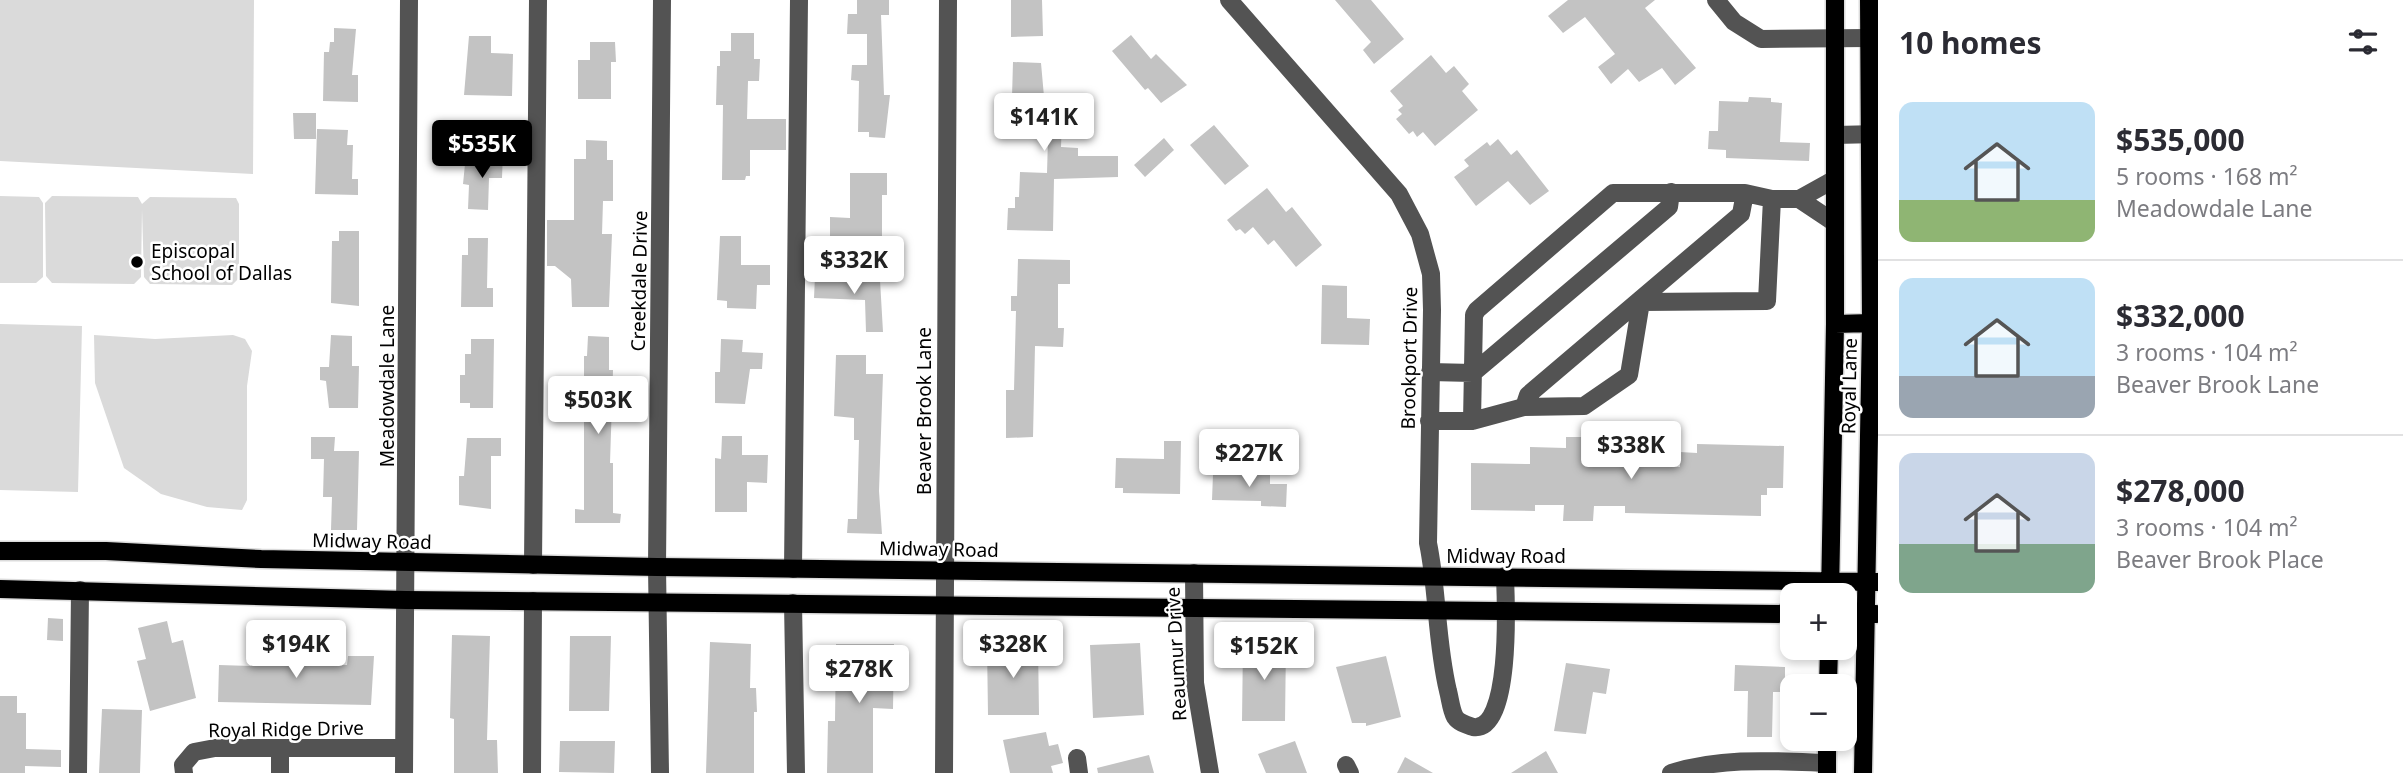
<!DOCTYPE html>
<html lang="en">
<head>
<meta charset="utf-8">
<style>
  :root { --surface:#fff; --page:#f2f2f3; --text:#2b2b33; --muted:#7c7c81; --line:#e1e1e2; --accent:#000 }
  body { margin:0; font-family:"Noto Sans",sans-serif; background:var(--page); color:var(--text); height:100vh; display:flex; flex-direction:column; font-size:26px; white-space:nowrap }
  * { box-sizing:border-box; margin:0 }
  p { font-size:23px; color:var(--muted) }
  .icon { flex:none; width:38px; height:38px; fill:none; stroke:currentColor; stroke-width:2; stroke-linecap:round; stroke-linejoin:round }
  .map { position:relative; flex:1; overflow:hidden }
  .sheet { display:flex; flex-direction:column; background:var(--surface); width:525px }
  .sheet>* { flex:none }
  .buttons { position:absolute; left:1780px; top:583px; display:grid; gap:14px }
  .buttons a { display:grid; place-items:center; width:77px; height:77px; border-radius:14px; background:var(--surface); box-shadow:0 4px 10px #0003; font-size:35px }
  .price { position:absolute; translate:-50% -60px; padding:0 16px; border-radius:7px; background:#fff; color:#222; font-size:23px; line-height:46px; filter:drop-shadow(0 2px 4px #0008) }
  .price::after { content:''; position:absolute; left:50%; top:42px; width:21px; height:16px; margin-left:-10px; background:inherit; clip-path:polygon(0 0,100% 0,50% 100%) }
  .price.selected { background:var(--accent); color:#fff }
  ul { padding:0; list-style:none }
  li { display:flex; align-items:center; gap:21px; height:175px; padding:0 21px }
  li+li { border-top:2px solid var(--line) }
  li span { display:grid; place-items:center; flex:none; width:196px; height:140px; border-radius:14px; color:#555 }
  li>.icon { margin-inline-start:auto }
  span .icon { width:84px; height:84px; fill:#fffc; stroke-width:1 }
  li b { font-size:30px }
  h2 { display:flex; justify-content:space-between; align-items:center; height:84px; padding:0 21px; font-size:30px }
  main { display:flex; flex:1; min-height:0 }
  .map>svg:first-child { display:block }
  .green { fill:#dadada }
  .building { fill:#c3c3c3 }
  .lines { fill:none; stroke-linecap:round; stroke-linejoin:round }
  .major-casing { stroke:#dbdbdb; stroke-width:21 }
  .minor { stroke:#535353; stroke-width:18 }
  .major { stroke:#000; stroke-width:18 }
  .poi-dot { fill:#000; stroke:#fff; stroke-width:2.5 }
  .labels { text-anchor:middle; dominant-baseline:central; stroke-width:5; stroke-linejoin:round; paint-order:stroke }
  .poi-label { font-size:19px; fill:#000; stroke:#fff; text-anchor:start }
  .street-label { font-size:19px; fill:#000; stroke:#fff }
</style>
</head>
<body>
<main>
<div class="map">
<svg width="1878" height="773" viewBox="0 0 1878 773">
  <rect width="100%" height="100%" fill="#fff"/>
  <path class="green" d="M0,0H254L253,174L0,161Z
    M0,196L39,197L43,203V277L36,283H0Z
    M52,196L138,197L142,204L150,197L236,198L239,204V278L232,285L150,284L144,277L142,209L141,277L134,284L52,283L46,276L45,203Z
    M0,324L82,326L78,492L0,490Z
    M94,335L155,339L233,335L245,339L252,351L247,386V500L242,510L207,507L161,494L124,468L95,383Z"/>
  <path class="building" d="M857,0H889V15H881L884,95H890L885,138L869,137V132H858L859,81L851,80L852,65H867V34H847L848,14H857Z
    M1011,0H1042L1043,36L1011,37Z
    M1335,0H1371L1404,39L1374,64L1363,50L1371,42Z
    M1568,0H1655L1645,8L1696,68L1675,85L1662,68L1639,82L1628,69L1611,84L1598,67L1615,54L1585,17L1563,33L1548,16Z
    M334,28L356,29L352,75H358V102L323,101L324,52H329L330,42H334Z
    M731,33H754V59H760L759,81H748L747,119H786V150H750V176H746L745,180H722L723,105H716L717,66H720V51H731Z
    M1131,35L1151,59L1156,54L1187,85L1161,103L1148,88L1145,90L1112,51Z
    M469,36H491V53L513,54L512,96L464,95Z
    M590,42H615L616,62H611V99H578V60H590Z
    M1431,55L1446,73L1454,66L1469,84L1462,91L1478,110L1435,146L1423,132L1417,137L1413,131L1409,134L1396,119L1402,114L1398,110L1403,106L1390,91Z
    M1013,62L1041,63L1046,119L1062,120L1061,147L1078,148V156H1118V177L1054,179L1053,231L1007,230L1008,208H1015V197H1019L1020,172L1047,173L1048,139H1019V118H1003V97H1012Z
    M1749,97L1771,98V102L1782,103L1780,142L1810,143L1809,161L1726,158V150L1708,149L1709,131H1718L1719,101L1748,102Z
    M293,113H316V139H294Z
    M1214,125L1249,166L1225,185L1190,145Z
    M317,129L348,130L347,145H353L352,179H358V195L315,194Z
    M1164,138L1174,150L1145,177L1134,165Z
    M1498,139L1511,155L1517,150L1549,191L1530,205L1508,181L1476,206L1454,177L1469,166L1464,160L1487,142L1490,146Z
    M586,140L607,141V160H613V201H603L602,234H612L609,307H572L571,279L555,266H547V220H574V159H586Z
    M488,150L503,151L502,178H489L488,210L468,209L469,185L463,184L465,164L487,165Z
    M850,173H887V195H882V242H830V217L850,218Z
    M1267,188L1286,212L1292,207L1322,245L1296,267L1274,240L1268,245L1253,227L1245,234L1240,229L1236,231L1227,220Z
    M339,231H359V306L331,303L332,241H339Z
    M720,236H741V265H770V285H757L756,309L727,308V301L717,300Z
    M468,238H488L487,288H493V307H461L462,255H468Z
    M1018,259L1070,260V284H1058V328H1064L1063,347L1035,346L1033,437L1006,438V390H1014L1016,311H1011V296H1017Z
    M815,276L880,280L883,332H866L865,300L814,298Z
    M1322,285L1347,286V318L1370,319L1369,345L1321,344Z
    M331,335L352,336V366H359L358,408H329L326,381L320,380V367H329Z
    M588,336L609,337V370H613L610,463H613V513L621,514L620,523H575V509L584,510V356H587Z
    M471,339H494L493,408H470V403H460V375H465V354H471Z
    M721,339L743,340L742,352L763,353L762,369H750L745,404L715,403V372H720Z
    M836,355H866V374H883L879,491L882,534L847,533L848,519H857L859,440H854V418L834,416Z
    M722,436H742V455H768L767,483L747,482V512H715V458L721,459Z
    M311,437H335L334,451H359L357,530H331L332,497H323L324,459H311Z
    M1566,437H1594V449H1626L1625,466L1680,467V452L1697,453V444L1784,446L1783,488H1767V495H1761V516L1625,513V506H1594L1593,521H1563L1564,505H1535V511L1471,510V463L1530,464V447L1566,448Z
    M467,438H501V456H491V509L459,505V476H464Z
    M1164,441H1181L1180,494L1123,493V488H1115L1116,458L1164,459Z
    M1213,474L1270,475V484H1287L1286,507L1261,506V501L1212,500Z
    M48,618L63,619V641L47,640Z
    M167,621L172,643L183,640L196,698L150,711L137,661L146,659L138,628Z
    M452,635L490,636L487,740H497L498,773H454V719L450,718Z
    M570,636H611L609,711H569Z
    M252,638L276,639L275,664L347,665L348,656H374L371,705L218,702L219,665L251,666Z
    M710,642L751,644L750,688H756L757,712H754V773H706Z
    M1140,643L1144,715L1093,718L1090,645Z
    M1243,643H1286L1285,721H1242Z
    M836,644H894L893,709L873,708V773H827L828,721H835Z
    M987,644H1038L1039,715H988Z
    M1386,656L1401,717L1366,726V723H1352L1336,667Z
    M1566,663L1610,669L1606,694L1593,692L1586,734L1554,731Z
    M1735,665L1785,667V692H1773L1772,737H1747L1748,691H1734Z
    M0,696H17V713H26V749L61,750V767L25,766V773H0Z
    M102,709L142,710L140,773H99Z
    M1046,732L1049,746L1058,744L1063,763L1051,766L1053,773H1010L1003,740Z
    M560,741H615L614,773L559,772Z
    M1295,741L1307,773H1266L1258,754Z
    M1546,751L1558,773H1511Z
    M1149,755L1154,773H1098L1097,768Z
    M1405,757L1433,773H1397Z"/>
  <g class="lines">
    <defs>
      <path id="major" d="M1835,324L1871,323
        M0,551H106L261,559L657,567L1878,582
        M0,589L406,600L1792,614
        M1830,595L1835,324V0
        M1844,614H1876
        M1828,686L1829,648
        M1827,773V738
        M1863,773L1871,323L1869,0"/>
    </defs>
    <use href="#major" class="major-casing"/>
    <path class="minor" d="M1229,0L1399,194L1420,234L1431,274L1432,310L1428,543C1438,592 1436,641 1448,691C1450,698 1451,710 1455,717C1459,723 1467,725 1473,727C1512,733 1506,601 1505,576
      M1716,0L1734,22L1761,39L1869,38
      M1835,135L1878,134
      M1835,179L1799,199L1835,223
      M1430,372L1473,373L1669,207L1671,192
      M1524,407L1528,395L1741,214L1745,193
      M1429,421H1472L1524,407L1584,406L1629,375L1641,302L1767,301L1772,199
      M1472,421L1474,315L1477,310L1613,193H1745L1772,199H1799
      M533,565L538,0
      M793,569L799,0
      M1194,573L1195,683L1210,773
      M793,603L796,773
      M1077,758L1079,773
      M1346,765L1350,773
      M78,773L80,590
      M184,773L183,765L194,752L215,748H404
      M280,773V748
      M404,773L409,0
      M532,773L533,601
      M660,773L657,567L662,0
      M944,773L948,0
      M1671,773C1723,757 1773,761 1827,763"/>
    <use href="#major" class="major"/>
  </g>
  <circle class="poi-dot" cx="137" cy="262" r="7"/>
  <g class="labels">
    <g class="poi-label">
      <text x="151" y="251">Episcopal<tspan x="151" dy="22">School of Dallas</tspan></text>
    </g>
    <g class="street-label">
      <text transform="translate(639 281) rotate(-89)">Creekdale Drive</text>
      <text transform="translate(1409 358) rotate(-89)">Brookport Drive</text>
      <text transform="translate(387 386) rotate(-90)">Meadowdale Lane</text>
      <text transform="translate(1849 386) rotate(-89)">Royal Lane</text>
      <text transform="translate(924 411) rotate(-90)">Beaver Brook Lane</text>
      <text transform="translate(372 541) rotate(1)">Midway Road</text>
      <text transform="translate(939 549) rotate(1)">Midway Road</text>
      <text x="1506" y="556">Midway Road</text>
      <text transform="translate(1176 654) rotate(-93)">Reaumur Drive</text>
      <text transform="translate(286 729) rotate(-1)">Royal Ridge Drive</text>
    </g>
  </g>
</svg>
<div class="buttons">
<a>+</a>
<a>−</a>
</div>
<b class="price" style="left:1044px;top:153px">$141K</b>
<b class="price selected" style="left:482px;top:180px">$535K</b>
<b class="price" style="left:854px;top:296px">$332K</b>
<b class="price" style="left:598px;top:436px">$503K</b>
<b class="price" style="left:1631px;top:481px">$338K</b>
<b class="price" style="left:1249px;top:489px">$227K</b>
<b class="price" style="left:296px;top:680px">$194K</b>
<b class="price" style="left:1013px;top:680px">$328K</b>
<b class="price" style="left:1264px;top:682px">$152K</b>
<b class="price" style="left:859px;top:705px">$278K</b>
</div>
<section class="sheet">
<h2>10 homes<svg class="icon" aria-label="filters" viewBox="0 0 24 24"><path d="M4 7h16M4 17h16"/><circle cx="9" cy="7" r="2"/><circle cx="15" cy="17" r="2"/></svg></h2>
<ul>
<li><span style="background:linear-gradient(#bfe0f5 70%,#8fb573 0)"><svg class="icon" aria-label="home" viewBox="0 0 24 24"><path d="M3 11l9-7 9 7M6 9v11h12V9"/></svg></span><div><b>$535,000</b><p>5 rooms · 168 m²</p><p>Meadowdale Lane</p></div></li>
<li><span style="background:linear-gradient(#bfe0f5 70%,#9aa5b1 0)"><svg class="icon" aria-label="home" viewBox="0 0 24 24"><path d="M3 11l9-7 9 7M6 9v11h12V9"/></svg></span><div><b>$332,000</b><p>3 rooms · 104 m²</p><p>Beaver Brook Lane</p></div></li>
<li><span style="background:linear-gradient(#c9d6e8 65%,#7fa58c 0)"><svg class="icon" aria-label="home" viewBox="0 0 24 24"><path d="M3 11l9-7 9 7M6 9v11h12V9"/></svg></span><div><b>$278,000</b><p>3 rooms · 104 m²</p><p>Beaver Brook Place</p></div></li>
</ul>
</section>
</main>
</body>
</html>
